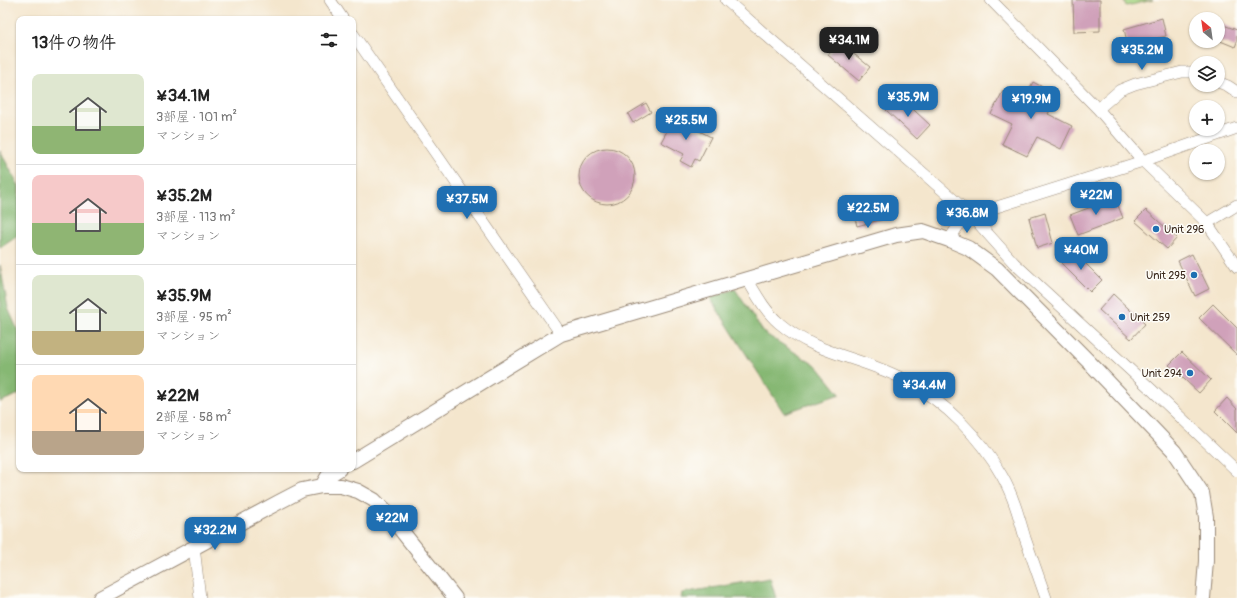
<!DOCTYPE html>
<html lang="ja">
<head>
<meta charset="utf-8">
<style>
  :root { --surface:#fff; --page:#f2f2f2; --text:#222; --muted:#767676; --line:#e0e0e0; --accent:#1f6fb2 }
  body { margin:0; font-family:Pangolin,"Klee One",sans-serif; background:var(--page); color:var(--text); height:100vh; display:flex; flex-direction:column; font-size:15px; white-space:nowrap }
  * { box-sizing:border-box; margin:0 }
  p { font-size:13px; color:var(--muted) }
  .icon { flex:none; width:22px; height:22px; fill:none; stroke:currentColor; stroke-width:2; stroke-linecap:round; stroke-linejoin:round }
  .map { position:relative; flex:1; overflow:hidden }
  .sheet { position:absolute; left:16px; top:16px; width:340px; height:456px; display:flex; flex-direction:column; background:var(--surface); border-radius:8px; box-shadow:0 1px 3px #0004 }
  .sheet>* { flex:none }
  .needle { width:26px; rotate:331deg }
  .controls { position:absolute; left:1189px; top:12px; display:grid; gap:8px }
  .controls a { display:grid; place-items:center; width:36px; height:36px; border-radius:50%; background:var(--surface); box-shadow:0 1px 3px #0004; font-size:20px }
  .price { position:absolute; translate:-50% -34px; padding:0 9px; border-radius:8px; background:var(--accent); color:#fff; font-size:13px; line-height:26px; filter:drop-shadow(0 1px 2px #0008) }
  .price::after { content:''; position:absolute; left:50%; top:24px; width:12px; height:9px; margin-left:-6px; background:inherit; clip-path:polygon(0 0,100% 0,50% 100%) }
  .price.active { background:#222; color:#fff }
  ul { padding:0; list-style:none }
  li { display:flex; align-items:center; gap:12px; height:100px; padding:0 16px }
  li+li { border-top:1px solid var(--line) }
  li span { display:grid; place-items:center; flex:none; width:112px; height:80px; border-radius:8px; color:#555 }
  li>.icon { margin-inline-start:auto }
  span .icon { width:48px; height:48px; fill:#fffc; stroke-width:1 }
  li b { font-size:17px }
  h2 { display:flex; justify-content:space-between; align-items:center; height:48px; padding:0 16px; font-size:17px }
  .map>svg:first-child { display:block }
  .green { fill:#a9d886; stroke:#728152 }
  .forest { fill:#86b873; stroke:#607148 }
  .building { fill:#d0a1ba }
  .lines { fill:none; stroke-linecap:round; stroke-linejoin:round }
  .minor-casing { stroke:#988876; stroke-width:12 }
  .tertiary-casing { stroke:#988876; stroke-width:16 }
  .minor { stroke:#fff; stroke-width:11 }
  .tertiary { stroke:#fff; stroke-width:14 }
  .poi-dot { fill:#1f6fb2; stroke:#fdfcf7; stroke-width:1.5 }
  .labels { text-anchor:middle; dominant-baseline:central; stroke-width:3; stroke-linejoin:round; paint-order:stroke }
  .poi-label { font-size:11px; fill:#3b2a1e; stroke:#fdfcf7; text-anchor:start }
</style>
</head>
<body>
<div class="map">
<svg width="1237" height="598" viewBox="0 0 1237 598">
  <rect width="100%" height="100%" fill="#fdfcf7"/>
  <filter id="ink" filterUnits="userSpaceOnUse"><feTurbulence type="fractalNoise" baseFrequency=".025" numOctaves="2"/><feDisplacementMap in="SourceGraphic" scale="8" xChannelSelector="R" yChannelSelector="G"/><feConvolveMatrix kernelMatrix="1 2 1 2 8 2 1 2 1" color-interpolation-filters="sRGB"/></filter>
  <filter id="wash" filterUnits="userSpaceOnUse"><feTurbulence type="fractalNoise" baseFrequency=".012" numOctaves="4" result="noise"/><feDisplacementMap in="SourceGraphic" scale="16" xChannelSelector="R" yChannelSelector="G"/><feGaussianBlur stdDeviation="0.9" result="paint"/><feColorMatrix in="noise" values="0 0 0 0 0 0 0 0 0 0 0 0 0 0 0 0 0 1.4 0 .05"/><feComposite in="paint" operator="in"/></filter>
  <g filter="url(#wash)">
    <rect width="100%" height="100%" fill="#f4e6cd"/>
    <path class="green" d="M1124,0H1153L1126,6Z"/>
    <path class="forest" d="M0,151L19,186V235L0,248Z
      M0,265L8,308L19,333V394L0,402Z
      M735,289L764,333L818,367L840,394L784,413L710,298Z
      M770,578L776,598H681L682,593Z"/>
    <g id="blocks">
      <path class="building" d="M1073,0H1100V31L1074,32Z
        M1162,18L1166,36L1128,46L1124,29Z
        M1218,23L1237,30V42L1235,47L1218,40Z
        M839,42L870,67L859,81L828,55Z
        M1033,82L1058,95L1048,114L1072,126L1061,149L1037,137L1027,156L1002,144L1012,124L991,114L1003,91L1023,101Z
        M899,96L930,125L917,139L886,110Z
        M646,103L651,112L633,123L628,114Z
        M674,118L711,137L699,161L695,159L691,167L680,161L684,154L661,142Z
        M579 176a28 28 0 1 1 56 0a28 28 0 1 1-56 0Z
        M886,198L891,217L857,226L852,207Z
        M1115,198L1123,218L1078,235L1070,215Z
        M1146,210L1177,238L1167,249L1135,221Z
        M1045,213L1053,243L1037,248L1029,218Z
        M1072,250L1102,280L1090,292L1060,262Z
        M1192,254L1209,289L1195,296L1178,261Z
        M1113,294L1145,324L1131,339L1099,310Z
        M1213,304L1237,328V355L1199,318Z
        M1182,352L1211,380L1199,393L1169,365Z
        M1227,398L1237,409V433L1215,411Z"/>
    </g>
  </g>
  <g filter="url(#ink)">
    <use href="#blocks" fill-opacity="0" stroke="#988876" stroke-width="1"/>
    <g class="lines">
      <defs>
        <path id="minor" d="M330,0L343,19
          M726,0L971,215L1014,263L1152,390L1237,471
          M991,0L1098,109L1143,161L1207,223L1237,267
          M353,34L561,334
          M1218,82L1228,86L1237,92
          M1098,109L1120,90L1135,84L1182,72H1191L1196,74
          M1207,223L1237,205
          M949,240L958,226L971,215L1143,161L1237,128
          M747,279C756,294 765,311 779,323C818,356 864,357 907,381C946,403 980,437 1002,476C1013,495 1019,517 1025,538C1032,558 1039,578 1046,598
          M194,547L200,598"/>
        <path id="tertiary" d="M353,461L561,334L896,235L923,231L949,240L968,248L997,269L1089,362L1174,451L1202,493L1206,517V561L1203,598
          M322,486L328,476L339,469
          M100,598L279,502L302,490L322,486H341L358,491L374,500L389,515L455,598"/>
      </defs>
      <use href="#minor" class="minor-casing"/>
      <use href="#tertiary" class="tertiary-casing"/>
      <use href="#minor" class="minor"/>
      <use href="#tertiary" class="tertiary"/>
    </g>
  </g>
  <g class="poi-dot">
    <circle cx="1156" cy="229" r="4"/>
    <circle cx="1194" cy="275" r="4"/>
    <circle cx="1122" cy="317" r="4"/>
    <circle cx="1190" cy="373" r="4"/>
  </g>
  <g class="labels">
    <g class="poi-label">
      <text x="1164" y="229">Unit 296</text>
      <text x="1186" y="275" text-anchor="end">Unit 295</text>
      <text x="1130" y="317">Unit 259</text>
      <text x="1182" y="373" text-anchor="end">Unit 294</text>
    </g>
  </g>
</svg>
<div class="controls">
<a><svg class="needle" viewBox="-14 -14 28 28"><path d="M0-13l5 13h-10z" fill="#e53935"/><path d="M0 13l5-13h-10z" fill="#767676"/></svg></a>
<a><svg class="icon" aria-label="layers" viewBox="0 0 24 24"><path d="M12 4l9 5-9 5-9-5zM3 14l9 5 9-5"/></svg></a>
<a>+</a>
<a>−</a>
</div>
<b class="price active" style="left:849px;top:61px">¥34.1M</b>
<b class="price" style="left:1142px;top:71px">¥35.2M</b>
<b class="price" style="left:908px;top:118px">¥35.9M</b>
<b class="price" style="left:1031px;top:120px">¥19.9M</b>
<b class="price" style="left:686px;top:141px">¥25.5M</b>
<b class="price" style="left:1096px;top:216px">¥22M</b>
<b class="price" style="left:467px;top:220px">¥37.5M</b>
<b class="price" style="left:868px;top:229px">¥22.5M</b>
<b class="price" style="left:967px;top:234px">¥36.8M</b>
<b class="price" style="left:1081px;top:271px">¥40M</b>
<b class="price" style="left:924px;top:406px">¥34.4M</b>
<b class="price" style="left:392px;top:539px">¥22M</b>
<b class="price" style="left:215px;top:551px">¥32.2M</b>
<section class="sheet">
<h2>13件の物件<svg class="icon" aria-label="filters" viewBox="0 0 24 24"><path d="M4 7h16M4 17h16"/><circle cx="9" cy="7" r="2"/><circle cx="15" cy="17" r="2"/></svg></h2>
<ul>
<li><span style="background:linear-gradient(#dfe7d0 65%,#8fb573 0)"><svg class="icon" aria-label="home" viewBox="0 0 24 24"><path d="M3 11l9-7 9 7M6 9v11h12V9"/></svg></span><div><b>¥34.1M</b><p>3部屋 · 101 m²</p><p>マンション</p></div></li>
<li><span style="background:linear-gradient(#f6c9c9 60%,#8fb573 0)"><svg class="icon" aria-label="home" viewBox="0 0 24 24"><path d="M3 11l9-7 9 7M6 9v11h12V9"/></svg></span><div><b>¥35.2M</b><p>3部屋 · 113 m²</p><p>マンション</p></div></li>
<li><span style="background:linear-gradient(#dfe7d0 70%,#c2b280 0)"><svg class="icon" aria-label="home" viewBox="0 0 24 24"><path d="M3 11l9-7 9 7M6 9v11h12V9"/></svg></span><div><b>¥35.9M</b><p>3部屋 · 95 m²</p><p>マンション</p></div></li>
<li><span style="background:linear-gradient(#ffd9b3 70%,#b9a48a 0)"><svg class="icon" aria-label="home" viewBox="0 0 24 24"><path d="M3 11l9-7 9 7M6 9v11h12V9"/></svg></span><div><b>¥22M</b><p>2部屋 · 58 m²</p><p>マンション</p></div></li>
</ul>
</section>
</div>
</body>
</html>
